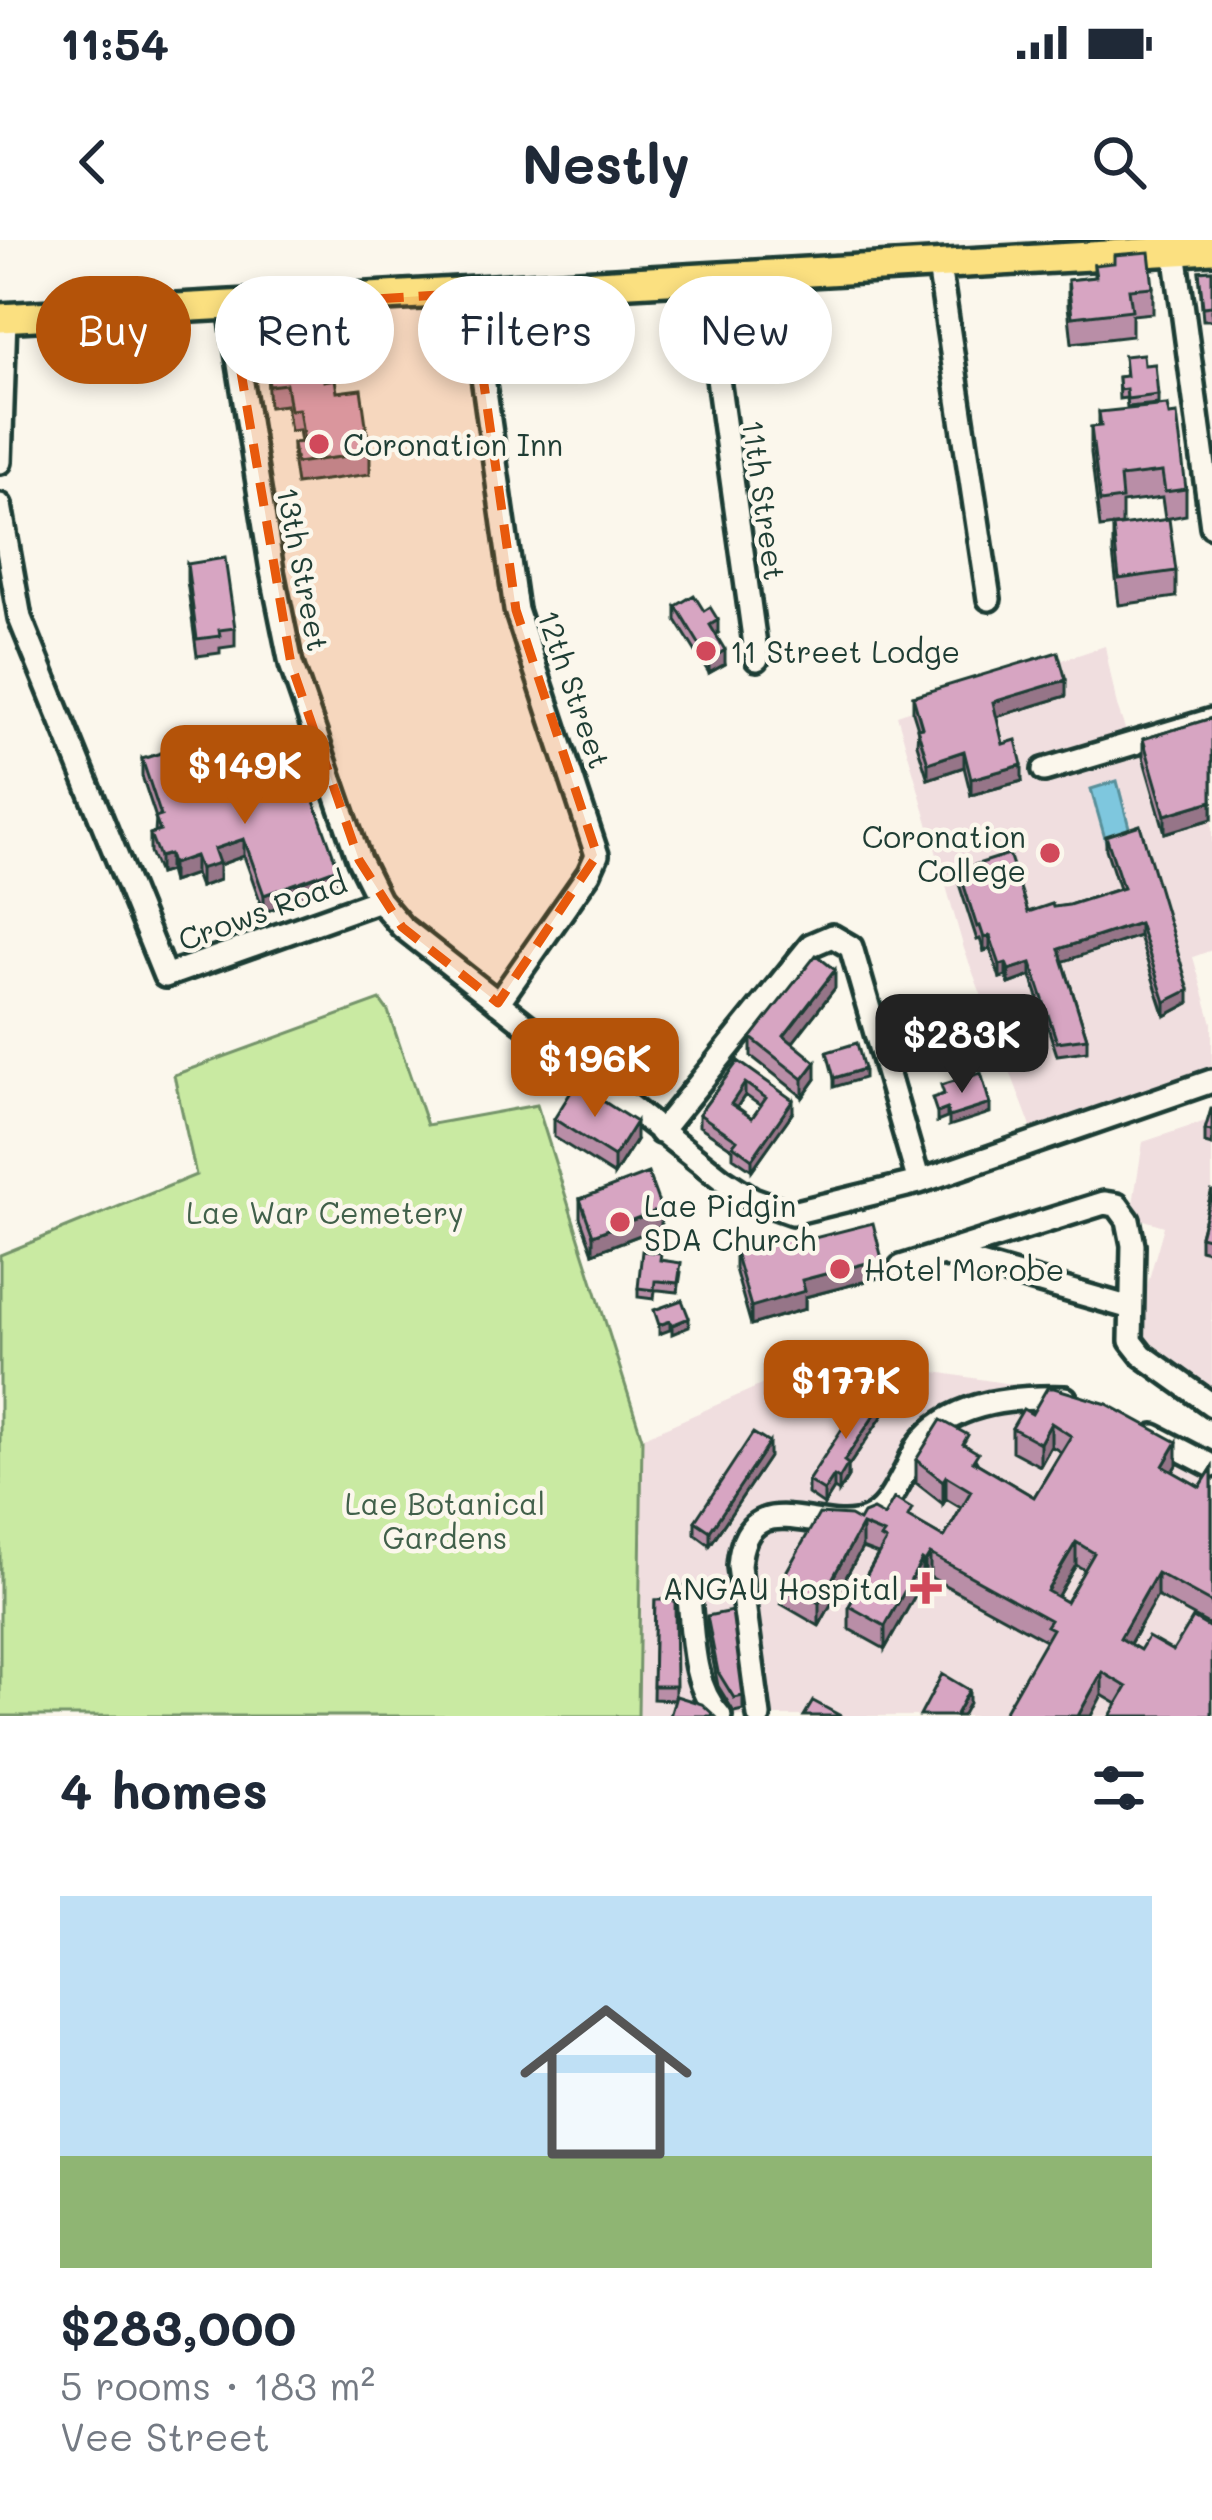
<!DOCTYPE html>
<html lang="en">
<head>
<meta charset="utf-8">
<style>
  :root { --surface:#fff; --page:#f2f2f3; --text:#1f2937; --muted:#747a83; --accent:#b45309 }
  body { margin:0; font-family:Mali,sans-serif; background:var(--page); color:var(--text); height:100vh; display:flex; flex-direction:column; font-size:45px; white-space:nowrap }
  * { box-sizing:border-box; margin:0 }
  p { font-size:39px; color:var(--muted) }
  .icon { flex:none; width:66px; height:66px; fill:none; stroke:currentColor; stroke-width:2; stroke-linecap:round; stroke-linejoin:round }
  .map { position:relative; height:1476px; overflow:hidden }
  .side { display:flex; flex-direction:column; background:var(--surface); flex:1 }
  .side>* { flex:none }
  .banner { position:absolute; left:36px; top:36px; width:1140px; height:108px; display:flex; gap:24px }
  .price { position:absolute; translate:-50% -102px; padding:0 27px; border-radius:24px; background:var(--accent); color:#fff; font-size:39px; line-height:78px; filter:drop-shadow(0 3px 6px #0008) }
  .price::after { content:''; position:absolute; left:50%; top:72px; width:36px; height:27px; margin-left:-18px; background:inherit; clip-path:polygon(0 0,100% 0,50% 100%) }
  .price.selected { background:#222; color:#fff }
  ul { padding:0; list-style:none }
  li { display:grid; align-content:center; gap:24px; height:636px; padding:0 60px }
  li span { display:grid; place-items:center; height:372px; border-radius:0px; color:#555 }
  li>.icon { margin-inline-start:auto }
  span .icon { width:216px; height:216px; fill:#fffc; stroke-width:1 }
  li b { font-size:51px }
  h2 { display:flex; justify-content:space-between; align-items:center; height:144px; padding:0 60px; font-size:51px }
  .chip { padding:0 42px; border-radius:54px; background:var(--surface); box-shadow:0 6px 18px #0003; font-size:42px; line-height:108px }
  .chip.selected { background:var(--accent); color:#fff }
  .status { display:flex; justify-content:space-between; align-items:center; height:84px; padding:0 60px; background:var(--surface); direction:ltr }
  .status svg { height:33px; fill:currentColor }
  header { display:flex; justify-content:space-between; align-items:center; height:156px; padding:0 60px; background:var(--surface); font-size:54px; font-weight:700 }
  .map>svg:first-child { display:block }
  .built { fill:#f0dedf }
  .green { fill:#c9eaa2; stroke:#74946b; stroke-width:3 }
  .water { fill:#7ec7de; stroke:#58909a; stroke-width:3 }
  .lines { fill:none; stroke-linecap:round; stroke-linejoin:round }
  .minor-casing { stroke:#1f3d34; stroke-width:30 }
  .major-casing { stroke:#1f3d34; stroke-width:36 }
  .minor { stroke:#fbf7ec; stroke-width:21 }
  .major { stroke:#fbe080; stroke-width:27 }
  .wall { fill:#b98ea7; stroke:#1f3d34; stroke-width:3; fill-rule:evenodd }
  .shaded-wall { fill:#967488; stroke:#1f3d34; stroke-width:3 }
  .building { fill:#d7a5c2; stroke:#1f3d34; stroke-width:3; fill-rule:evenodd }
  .marked { fill:#e8590c; fill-opacity:0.2; stroke:#e8590c; stroke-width:9; stroke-dasharray:24 15; stroke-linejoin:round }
  .poi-dot { fill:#d1495b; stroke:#fbf7ec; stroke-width:4.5 }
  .labels { text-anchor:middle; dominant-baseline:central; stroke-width:9; stroke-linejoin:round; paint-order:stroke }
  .poi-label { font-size:30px; fill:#1f3d34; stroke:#fbf7ec; text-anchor:start }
  .street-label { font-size:30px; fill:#1f3d34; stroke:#fbf7ec }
  .park-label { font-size:30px; fill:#41604a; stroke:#fbf7ec }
</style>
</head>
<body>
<div class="status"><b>11:54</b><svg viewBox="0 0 49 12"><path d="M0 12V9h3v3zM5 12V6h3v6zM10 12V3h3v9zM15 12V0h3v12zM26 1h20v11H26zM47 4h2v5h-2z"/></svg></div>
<header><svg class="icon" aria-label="back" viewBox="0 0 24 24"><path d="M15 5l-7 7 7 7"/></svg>Nestly<svg class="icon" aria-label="search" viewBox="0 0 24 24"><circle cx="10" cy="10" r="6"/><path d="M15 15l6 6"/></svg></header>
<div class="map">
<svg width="1212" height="1476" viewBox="0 0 1212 1476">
  <rect width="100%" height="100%" fill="#fbf7ec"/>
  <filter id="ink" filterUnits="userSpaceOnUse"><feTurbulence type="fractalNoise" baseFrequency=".00833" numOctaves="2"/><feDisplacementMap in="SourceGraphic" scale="24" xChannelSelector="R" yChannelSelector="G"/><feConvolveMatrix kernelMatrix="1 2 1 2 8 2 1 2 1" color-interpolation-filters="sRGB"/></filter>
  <g filter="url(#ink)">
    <path class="built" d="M1105,406L1117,466L1135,517L1212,494V710L1193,717L1212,783V830L1033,892L964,709L897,475Z
      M1212,879V1148L1139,1094L1138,1078L1164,986L1131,976L1143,902Z
      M829,1115L1054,1151L1212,1221V1476H638L642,1198Z"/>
    <path class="green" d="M380,760L388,771L427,885L537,865L642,1198L638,1476H0V1015L196,935L174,835Z"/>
    <path class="water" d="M1117,541L1131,595L1106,602L1091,549Z"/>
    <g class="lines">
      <defs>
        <path id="minor" d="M1175,11L1212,286
          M939,26L989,359
          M704,38L757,419
          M471,53L516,370L597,615L589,633L498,763
          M230,68L272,331L291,424L359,620L379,660L402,687L722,939L753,959L792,973L919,942L1212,841
          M0,222L5,78
          M0,265L20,378L165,736L379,660
          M1044,530L1212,480
          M660,892L811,705L832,696L851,707L919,942
          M942,1014L1131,1068
          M901,1027L1104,963L1117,965L1128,980L1133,1005L1131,1101L1142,1115L1212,1165
          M1154,1196L1212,1226
          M689,1358C693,1397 692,1446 720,1476
          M759,1476L739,1326C746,1239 822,1299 866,1280C887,1271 895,1249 906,1230C911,1219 916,1206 924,1198C959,1160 1018,1157 1065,1158"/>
        <path id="major" d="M0,78L1212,9"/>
      </defs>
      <use href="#minor" class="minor-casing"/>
      <use href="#major" class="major-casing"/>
      <use href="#minor" class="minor"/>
      <use href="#major" class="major"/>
    </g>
    <path class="wall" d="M1094,25L1153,47V73L1132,75V96L1072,103L1068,66V40L1094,37Z
      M1212,30V80H1203L1199,31Z
      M310,74L352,91V112L336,114V130L323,132L324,141L337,152L370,213V234L296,244L293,224V203L301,202L299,190L290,191L286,165L269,167L266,120L280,117V106L297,104V89L310,87Z
      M1124,116L1144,125L1158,155V164L1127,167L1126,158L1119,159L1118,137L1126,136Z
      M1099,172L1186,249V275L1165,279L1162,258L1122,263V285L1100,288L1091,213V187L1099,186Z
      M1113,287L1176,331V357L1119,365L1113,313Z
      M187,324L235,388V406L220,408V413L197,416L187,341Z
      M676,366L718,393L715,395L725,424L709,433L676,380Z
      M913,456H1066L996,477L1003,504L1022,541L971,555L964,527L928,539L917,504L918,488L913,472Z
      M1212,478V579L1165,593L1143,517V499Z
      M142,519L181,563L338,645L264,672L244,616L219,625V640L200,647L195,634L172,642L169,631L159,634L150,612V594L155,592L156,578L142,536Z
      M1106,596L1189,763L1165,776L1139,696L1063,721L1087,798V811L1057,815L1031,736L1009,744L1006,736L1000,738L990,709L984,711L980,699L977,700L959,644V630L1028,672L1069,665L1119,649L1106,609Z
      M835,748L792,803L816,839L803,857L751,816V798Z
      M738,821L793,872L752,930L733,917V909L699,886V874ZM745,855L761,866L752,878L737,867Z
      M1212,869V905L1205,903V890Z
      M554,879L636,900L614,935L554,897Z
      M1212,950V1012L1200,1009V996Z
      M580,959L661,987L593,1013L580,977Z
      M791,1004L882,1037L805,1057V1069L751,1085L735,1029V1012Z
      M660,1020L681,1032L678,1052L659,1050H655L654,1059L638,1057V1048Z
      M783,1149L817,1161V1170L786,1176Z
      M885,1172L848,1227V1237L839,1252L834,1249L824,1265L808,1254V1241Z
      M1032,1174L1177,1225L1173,1232L1200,1247L1212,1228V1386L1157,1356L1130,1404L1140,1410L1173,1411L1212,1389L1117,1464L1102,1455L1045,1400L930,1337L925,1345L922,1343L885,1409L849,1389V1366L878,1314L862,1308L819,1386L781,1364V1341L859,1281L884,1276L912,1280L944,1298L961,1268L946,1259L943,1264L916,1243V1220L968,1207L978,1224L1034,1257L1061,1212L1051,1206L1040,1226L1012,1211V1188ZM1076,1325L1085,1330L1066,1362L1057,1357Z
      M769,1217L710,1305L695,1294V1281Z
      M655,1360H675V1460L653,1459Z
      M707,1376L743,1456V1470L734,1472L718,1446L707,1389Z"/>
    <path class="shaded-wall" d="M718,380V393L710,399V385Z
      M725,410V424L709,433V420Z
      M1066,440V456L993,478V462Z
      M964,511V527L928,539V523Z
      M1022,525V541L971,555V539Z
      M1212,561V579L1165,593V575Z
      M244,599V616L219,625V640L200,647V629L214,609Z
      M169,614V631L159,634V617Z
      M195,616V634L172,642V624Z
      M338,628V645L264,672V655Z
      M1139,683V696L1059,723V709Z
      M990,696V709L984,711V698Z
      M1006,723V736L1000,738V725Z
      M1031,723V736L1009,744V730Z
      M835,730V748L784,814V796Z
      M1189,750V763L1165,776V762Z
      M816,822V839L803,857V839Z
      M864,829V838L834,847V838Z
      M745,843V855L731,876V864Z
      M793,860V872L752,930V919Z
      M990,864V873L949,886V877Z
      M947,869V878L937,882V873Z
      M636,882V900L614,935V917Z
      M661,969V987L593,1013V995Z
      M882,1019V1037L805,1057V1069L751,1085V1067L802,1040Z
      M689,1078V1087L672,1094V1085Z
      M670,1081V1090L659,1094V1085Z
      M885,1159V1172L848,1227V1237L839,1252V1239L844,1221Z
      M1051,1183V1206L1040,1226V1203Z
      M1177,1202V1225L1163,1249V1226Z
      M769,1203V1217L710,1305V1291Z
      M834,1236V1249L824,1265V1251Z
      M946,1236V1259L943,1264V1241Z
      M862,1285V1308L819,1386V1363Z
      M1076,1302V1325L1047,1374V1351Z
      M930,1314V1337L925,1345V1322Z
      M922,1320V1343L885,1409V1386Z
      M1157,1333V1356L1120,1421V1398Z
      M1102,1432V1455L1091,1476H1078Z
      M969,1450V1463L962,1476H955Z"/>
    <path class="building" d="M1149,12L1153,47L1129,49L1132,70L1072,77L1068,40L1096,37L1094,25L1114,23V15Z
      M1212,30V66L1203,67L1199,31Z
      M349,69L352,91L334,93L336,109L320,111L324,141L335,139L337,152L361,149L370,213L296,223L293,203L304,202L299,169L290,170L286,144L269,146L266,120L282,117L280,106L299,104L297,89L312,87L310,74Z
      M1143,114L1144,125L1155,124L1158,155L1127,159L1126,149L1119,150L1118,137L1126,136L1124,116Z
      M1167,165L1169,175L1177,174L1186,249L1165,252L1162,232L1120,237L1122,259L1100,262L1091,187L1101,186L1099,172Z
      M1169,279L1176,331L1119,339L1113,287Z
      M225,318L235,388L219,390L220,396L197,399L187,324Z
      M694,355L704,371L710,367L718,380L710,385L725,410L709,420L676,366Z
      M1058,412L1066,440L993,462L1003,504L1016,500L1022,525L971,539L964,511L928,523L917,488L922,487L913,456Z
      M1212,478V561L1165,575L1143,499Z
      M164,512L181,563L205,554L207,560L216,559L302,528L338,628L264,655L244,599L214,609L219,623L200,629L195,616L172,624L169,614L159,617L150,594L160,591L155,578L161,576L142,519Z
      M1140,585L1189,750L1165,762L1139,683L1059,709L1087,798L1057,802L1031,723L1009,730L1006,723L1000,725L990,696L984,698L980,686L977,687L959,630L1009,614L1028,672L1052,664L1053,667L1069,665L1123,648L1106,596Z
      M816,715L835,730L784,796L816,822L803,839L751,798Z
      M857,803L864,829L834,838L827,812Z
      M738,821L793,860L752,919L733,905L737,900L699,874ZM745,843L766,858L752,878L731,864Z
      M981,833L990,864L949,877L947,869L937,873L932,858L944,854L941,845Z
      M576,844L636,882L614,917L554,879Z
      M1211,869H1212V891L1205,890Z
      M648,933L661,969L593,995L580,959Z
      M1212,950V999L1200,996Z
      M873,983L882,1019L802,1040L805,1051L751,1067L735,1012L789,996L791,1004Z
      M642,1011L661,1013L660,1020L681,1023L678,1043L659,1041H655L654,1050L638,1048Z
      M682,1060L689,1078L672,1085L670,1081L659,1085L654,1070Z
      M814,1144L817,1161L786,1167L783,1149Z
      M1047,1148H1054L1107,1164L1177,1202L1163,1226L1200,1247L1212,1228V1363L1157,1333L1120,1398L1140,1410L1148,1397L1173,1411L1193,1378L1212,1389V1476H1110L1127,1447L1102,1432L1078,1476H1002L1052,1389L1046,1386L1050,1380L930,1314L925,1322L922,1320L885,1386L849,1366L886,1301L881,1298L884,1294L862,1285L819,1363L781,1341L819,1274L850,1276L859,1281L863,1274L873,1270L884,1276L894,1258L912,1269L908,1277L944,1298L971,1251L946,1236L943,1241L916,1220L941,1180L968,1195L963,1204L978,1213L973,1221L1034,1257L1071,1196L1051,1183L1040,1203L1012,1188L1023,1169L1032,1174ZM1076,1302L1094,1313L1066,1362L1047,1351Z
      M876,1153L885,1159L844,1221L848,1224L839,1239L834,1236L824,1251L808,1241L865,1154L872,1159Z
      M753,1193L769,1203L710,1291L695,1281Z
      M655,1360H675L676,1446H653Z
      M732,1371L743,1456L734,1458L718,1432L707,1376Z
      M942,1434L969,1450L955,1476H920Z
      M676,1456L702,1464L715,1476H670Z
      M813,1461L841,1476H804Z"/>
  </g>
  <path class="marked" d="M471,53L516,370L597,615L498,763L402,687L359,620L291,424L230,68Z"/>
  <g class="poi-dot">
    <circle cx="319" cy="204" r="12"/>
    <circle cx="706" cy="411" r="12"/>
    <circle cx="1050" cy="613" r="12"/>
    <circle cx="620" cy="982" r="12"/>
    <circle cx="840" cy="1029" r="12"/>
    <path d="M920 1330h12v12h12v12h-12v12h-12v-12h-12v-12h12z"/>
  </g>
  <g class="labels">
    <g class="poi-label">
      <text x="343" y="204">Coronation Inn</text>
      <text x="730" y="411">11 Street Lodge</text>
      <text x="1026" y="596" text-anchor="end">Coronation<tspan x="1026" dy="34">College</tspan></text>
      <text x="644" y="965">Lae Pidgin<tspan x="644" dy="34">SDA Church</tspan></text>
      <text x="864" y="1029">Hotel Morobe</text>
      <text x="899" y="1348" text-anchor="end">ANGAU Hospital</text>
    </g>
    <g class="street-label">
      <text transform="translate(765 260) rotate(82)">11th Street</text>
      <text transform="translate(304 329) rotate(79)">13th Street</text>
      <text transform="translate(575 449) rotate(71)">12th Street</text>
      <text transform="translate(262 670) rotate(-20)">Crows Road</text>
    </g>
    <g class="park-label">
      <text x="325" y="972">Lae War Cemetery</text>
      <text x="445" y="1263">Lae Botanical<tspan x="445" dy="34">Gardens</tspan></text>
    </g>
  </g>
</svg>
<b class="price" style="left:245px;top:587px">$149K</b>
<b class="price selected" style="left:962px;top:856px">$283K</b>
<b class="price" style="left:595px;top:880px">$196K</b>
<b class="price" style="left:846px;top:1202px">$177K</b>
<div class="banner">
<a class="chip selected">Buy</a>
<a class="chip">Rent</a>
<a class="chip">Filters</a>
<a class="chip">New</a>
</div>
</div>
<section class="side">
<h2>4 homes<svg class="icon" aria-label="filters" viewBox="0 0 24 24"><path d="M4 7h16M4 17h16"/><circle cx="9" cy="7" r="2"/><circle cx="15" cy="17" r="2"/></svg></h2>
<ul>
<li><span style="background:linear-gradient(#bfe0f5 70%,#8fb573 0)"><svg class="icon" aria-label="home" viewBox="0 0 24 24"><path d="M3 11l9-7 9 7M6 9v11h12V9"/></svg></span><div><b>$283,000</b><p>5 rooms · 183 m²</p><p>Vee Street</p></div></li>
</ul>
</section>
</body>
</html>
